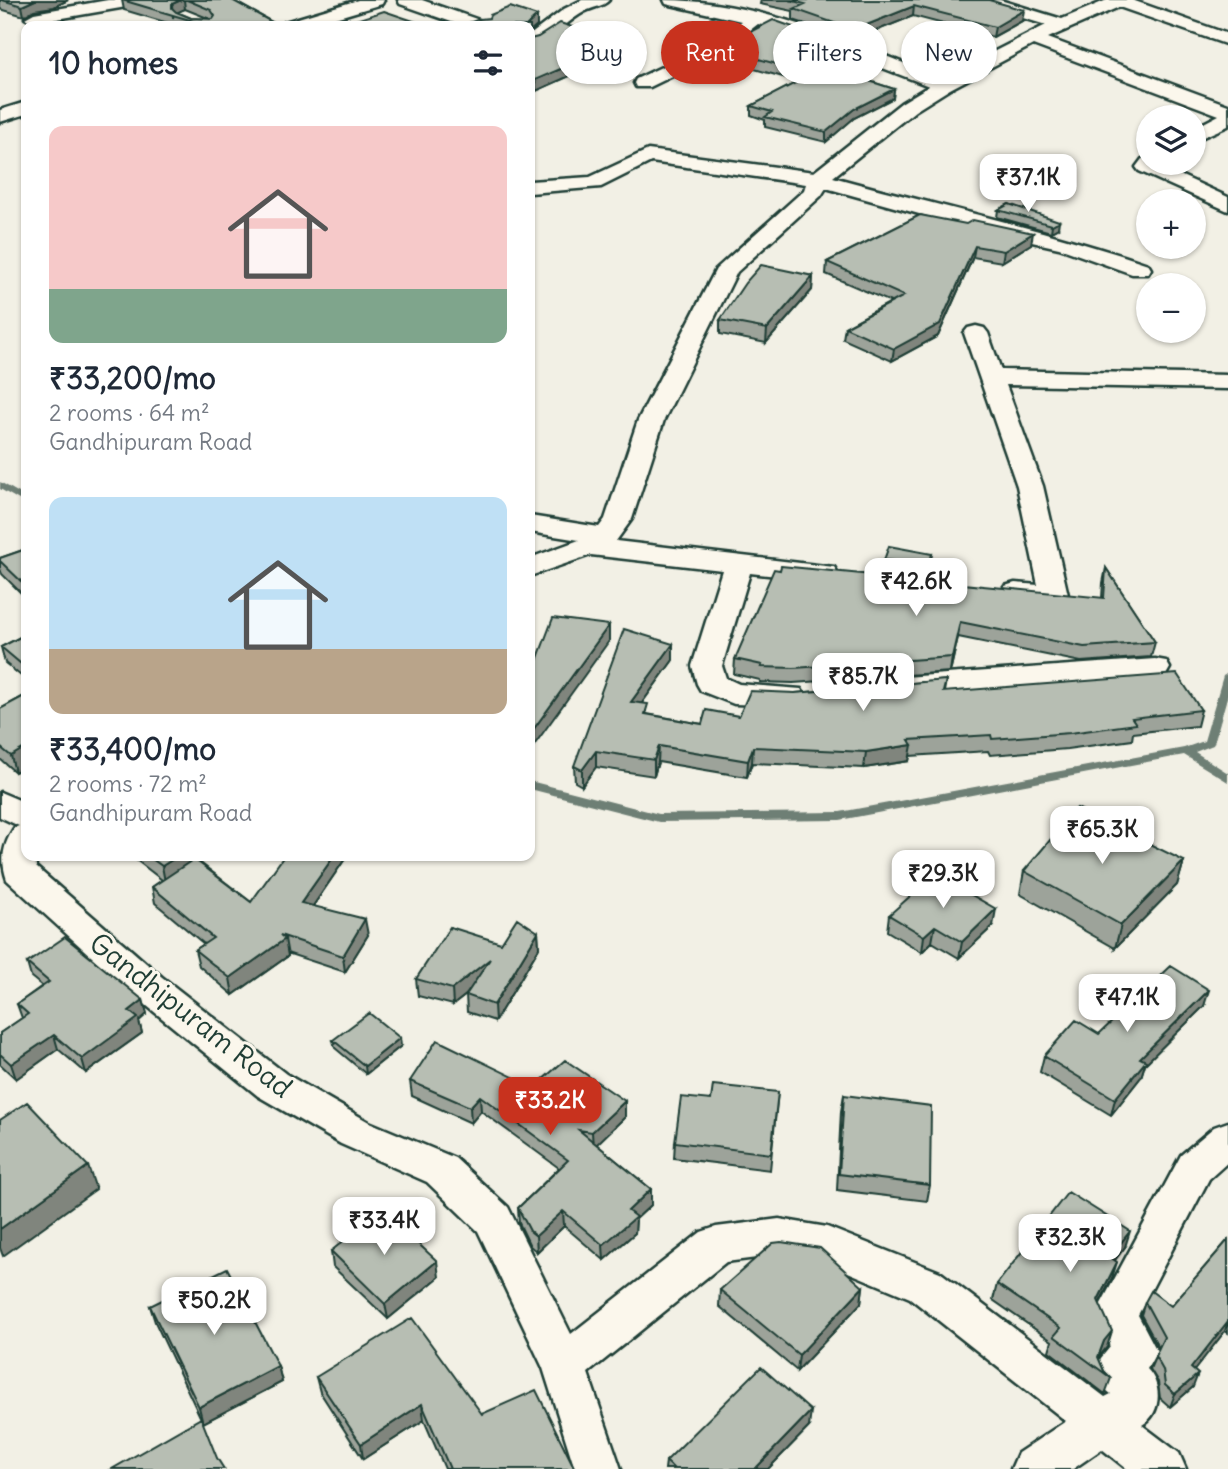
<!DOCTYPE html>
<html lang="en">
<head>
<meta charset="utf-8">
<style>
  :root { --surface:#fff; --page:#f6f6f7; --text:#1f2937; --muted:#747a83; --accent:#c8321e }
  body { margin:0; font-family:Delius,sans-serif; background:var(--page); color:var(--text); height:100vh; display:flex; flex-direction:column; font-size:26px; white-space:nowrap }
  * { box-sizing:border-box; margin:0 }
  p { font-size:23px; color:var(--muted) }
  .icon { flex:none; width:38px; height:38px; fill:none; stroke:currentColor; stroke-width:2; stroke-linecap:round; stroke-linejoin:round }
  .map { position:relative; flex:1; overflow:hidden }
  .panel { position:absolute; left:21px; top:21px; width:514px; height:840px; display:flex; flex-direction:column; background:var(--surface); border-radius:14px; box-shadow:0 2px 5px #0004 }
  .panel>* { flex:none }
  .hud { position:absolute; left:556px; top:21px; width:565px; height:63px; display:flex; gap:14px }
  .tools { position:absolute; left:1136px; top:105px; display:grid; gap:14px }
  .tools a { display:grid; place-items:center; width:70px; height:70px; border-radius:50%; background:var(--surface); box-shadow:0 2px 5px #0004; font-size:35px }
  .price { position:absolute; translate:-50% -60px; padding:0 16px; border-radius:14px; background:#fff; color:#222; font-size:23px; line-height:46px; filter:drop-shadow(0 2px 4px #0008) }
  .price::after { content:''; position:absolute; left:50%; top:42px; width:21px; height:16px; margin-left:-10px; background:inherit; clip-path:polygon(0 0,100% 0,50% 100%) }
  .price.on { background:var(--accent); color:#fff }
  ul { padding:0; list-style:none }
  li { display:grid; align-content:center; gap:14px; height:371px; padding:0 28px }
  li span { display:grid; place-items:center; height:217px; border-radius:14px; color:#555 }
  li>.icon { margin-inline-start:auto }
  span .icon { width:126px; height:126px; fill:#fffc; stroke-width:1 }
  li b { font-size:30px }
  h2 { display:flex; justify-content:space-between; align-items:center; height:84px; padding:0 28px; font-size:30px }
  .chip { padding:0 24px; border-radius:32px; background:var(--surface); box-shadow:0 2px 5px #0004; font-size:24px; line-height:63px }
  .chip.on { background:var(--accent); color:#fff }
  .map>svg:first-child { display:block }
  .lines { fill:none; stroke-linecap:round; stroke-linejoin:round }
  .stream { fill:#6e7f75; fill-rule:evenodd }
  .minor-casing { stroke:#1f3d34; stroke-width:5 }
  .minor { fill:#fbf7ec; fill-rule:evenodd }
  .wall { fill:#9da39a; stroke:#1f3d34; stroke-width:2; fill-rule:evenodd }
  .shaded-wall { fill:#80857d; stroke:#1f3d34; stroke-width:2 }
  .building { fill:#b7beb3; stroke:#1f3d34; stroke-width:2 }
  .labels { text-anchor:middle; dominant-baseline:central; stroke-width:6; stroke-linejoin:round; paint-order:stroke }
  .near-street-label { font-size:28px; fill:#1f3d34; stroke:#fbf7ec }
</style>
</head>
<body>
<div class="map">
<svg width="1228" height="1469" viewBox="0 0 1228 1469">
  <rect width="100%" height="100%" fill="#f2f0e5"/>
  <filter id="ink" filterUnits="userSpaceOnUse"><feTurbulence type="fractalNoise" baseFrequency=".0143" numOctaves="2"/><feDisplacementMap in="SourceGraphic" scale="14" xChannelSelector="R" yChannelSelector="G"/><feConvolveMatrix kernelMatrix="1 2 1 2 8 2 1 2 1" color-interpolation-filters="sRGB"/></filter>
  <g filter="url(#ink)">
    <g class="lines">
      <path class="stream" d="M0,482L26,497V504L0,489Z
        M1228,673V694L1214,743L1213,745L1195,752L1228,773V782L1184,755L840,820L659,822L530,789V781L659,814L840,812L1184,748L1204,741L1223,676Z"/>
      <defs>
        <path id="minor" d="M108,0H146L138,5L34,23L25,18L34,13Z
          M358,0H384L382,4L308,26H282L285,22Z
          M398,0H422L485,22L488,26H463L400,4Z
          M582,0H609C603,7 592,7 584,12C565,22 551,42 530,47V35L564,9Z
          M664,0C760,0 853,44 942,78L1046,25L976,4L974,0H1000L1062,19L1107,0H1132L1228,34V45L1119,7L1048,38L1228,105V126L1194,141V128L1219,115L1033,45L950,89L915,111L833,177C938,206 1045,229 1148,264L1151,269L1148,274H1132L1059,248L973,229L826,188L821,196L737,272L664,420L632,519L616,541L834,567L838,573L834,579L824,581L750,573L722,666L726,678L739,684L801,689L805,696L801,703L790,706L734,704L701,691L697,684L692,666L722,570L591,555L530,576V558L579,540L530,532V516L599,527L605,519L638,420L716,269L804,190L806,184L651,162L601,187L530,193V181L590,177L648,150L814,172L901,103L929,86L787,31L758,24L722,52L650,87H636L634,83L636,79L710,44L741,21L666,4Z
          M26,102V114L0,122V110Z
          M1148,157V163H1159L1158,165L1228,197V211L1139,171L1136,167L1142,159Z
          M976,326L984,328L988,333L1001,370L1228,375V389L1006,385L1043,486L1068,595L1064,601C1046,606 1023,603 1005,598L1001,592L1005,586L1015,583L1038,585L1017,486L964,333L968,328Z
          M1155,659L1166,661L1170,668L1166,675L905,697L894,694L890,687L894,680L905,677Z
          M0,792L26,803V856H35L36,867L162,977L286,1074L369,1122L455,1158L508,1207L571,1334L701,1232L716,1227L779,1219L827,1227L940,1272L1105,1397L1111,1394L1101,1386L1095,1372L1101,1358L1110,1347L1095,1315L1181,1155L1214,1127L1228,1122V1162L1209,1179L1138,1315L1157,1351L1147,1369C1163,1385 1161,1414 1142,1425L1179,1453L1186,1469H1127L1102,1449L1073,1469H1011L1018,1453L1066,1421L910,1298L824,1262L779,1255L726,1262L588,1373L621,1469H575L543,1368L478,1231L427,1182L341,1144L258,1096L136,997L7,880C0,860 3,845 14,828L19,826L0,817Z"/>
      </defs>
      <use href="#minor" class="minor-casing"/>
      <use href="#minor" class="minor"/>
    </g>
    <path class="wall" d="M0,0H68L54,7L34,10L24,16L0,9Z
      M122,0H232L279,26H178L124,10ZM185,9L210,19L191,18L177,12Z
      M761,0H989L1022,21L993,37L913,16L853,40L793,20V11L760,4Z
      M530,39L621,43V53L536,91L530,89Z
      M830,40L829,44L851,53V64L832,69L894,89L893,98L854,118L826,142L765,127V120L751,115V106L806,78L797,81L719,59V48Z
      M1009,204L1058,228L1051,232L997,217L998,210Z
      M920,215L1031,244L1002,262L973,257L938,336L892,361L843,339L845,327L891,302L826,274L827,262Z
      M813,276L812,290L766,343L720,334V320Z
      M26,549V598L2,574L0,569V558Z
      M932,554L928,572L883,568L884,560Z
      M1106,568L1155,642L1151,657L1081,662L958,637L950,672L793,683L760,682V680L734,674L735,659L1102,598L1103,583Z
      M26,634V680L5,663L1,647Z
      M673,660L642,703L647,714L702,724L739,716L795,693L946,680L944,692L1201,710L1197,726L1133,733L1132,740L1067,749L990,755L988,751L910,756L909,761L864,768L752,763L747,777L658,762L654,776L596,767L582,786L575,782L574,766Z
      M26,695V766L15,772L0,759V709Z
      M131,856H206L198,861L251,902L347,856L313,906L368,935L345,972L287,953L288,956L233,995L199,966L195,950L204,944L155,903L152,887L162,880Z
      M1184,861L1177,885L1115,948L1020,894L1024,871Z
      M889,915L993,926L959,958L932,942L922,952L887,931Z
      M538,932L539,948L495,1021L467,1012L466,995L453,1005L418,996L416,979L501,943Z
      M27,963L143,1000L147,1014L139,1021L142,1033L86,1073L58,1049L16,1079L0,1064V1033L22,1018L17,1004L42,986L31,977Z
      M1204,1006L1145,1064L1141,1077L1111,1115L1040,1072L1044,1056L1099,1034Z
      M333,1040L401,1046L366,1074L335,1048Z
      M410,1081L534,1087L625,1101V1117L596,1144L651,1189V1205L636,1219L635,1233L604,1260L564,1226L537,1252L530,1246L519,1223L518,1208L559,1168L481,1111L471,1123L412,1096Z
      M778,1092L770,1170L674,1158L675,1142L711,1100Z
      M844,1095L930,1185L927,1201L837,1190L841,1111Z
      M1228,1240V1333L1225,1331L1194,1370L1193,1387L1170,1407L1160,1398L1158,1382L1150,1369L1159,1348L1141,1315L1145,1302L1171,1306Z
      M1125,1247L1114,1261L1112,1278L1099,1303L1107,1347L1098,1358L1104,1371L1111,1378L1105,1394L1049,1351L1052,1341L993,1300L997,1284Z
      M331,1251L439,1277L388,1319L333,1267Z
      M863,1287L861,1303L797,1371L719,1306L720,1290Z
      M150,1306L278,1366L282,1382L203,1423L155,1322Z
      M316,1377L482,1414L575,1469H445L424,1420L363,1459L320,1392Z
      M809,1427L768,1469H665L666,1461Z"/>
    <path class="shaded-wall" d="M35,0H68L54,7L34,10L24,16L22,6Z
      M181,0H184L185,9L174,14L173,18L172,4Z
      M914,6L913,16L853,40L854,30Z
      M1024,10L1022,21L993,37L995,27Z
      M537,16V26L530,32V26H527V25Z
      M621,43V53L536,91L535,80Z
      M851,53V64L797,81L798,70Z
      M894,89L893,98L854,118L826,142V132L854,109Z
      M1059,221L1058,228L1051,232L1052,225Z
      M1033,233L1031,244L1002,262L1004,251Z
      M975,246L973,257L938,336L892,361L894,349Z
      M813,276L812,290L766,343L767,329Z
      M960,622L958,637L950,672L952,657Z
      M609,625V641L530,751V734Z
      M673,644V660L631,718V702Z
      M912,745L909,761L864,768L866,752Z
      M659,746L658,762L654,776V760Z
      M26,747V766L15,772L11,756Z
      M753,747L752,763L747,777L748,761Z
      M596,751V767L582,786V770Z
      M178,856H206L165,882L162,866Z
      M334,856H347L304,919L301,903Z
      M1184,861L1177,885L1115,948L1121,925Z
      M996,909L993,926L959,958L962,942Z
      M365,919L368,935L345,972L343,956Z
      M935,926L932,942L922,952L924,936Z
      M538,932L539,948L495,1021L494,1005Z
      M285,939L288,956L233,995L230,978Z
      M490,959L491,975L453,1005L452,989Z
      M1209,990L1204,1006L1145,1064L1141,1077L1111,1115L1115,1099L1140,1058Z
      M143,1000L147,1014L139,1021L142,1033L86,1073L82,1059L129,1011Z
      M54,1035L58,1049L16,1079L11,1064Z
      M400,1038L401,1046L366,1074L365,1066Z
      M480,1096L481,1111L471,1123L470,1107Z
      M625,1101V1117L593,1148L592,1132Z
      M88,1166L96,1189L3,1256L0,1248V1229Z
      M651,1189V1205L636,1219L635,1233L604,1260L603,1245L628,1211Z
      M563,1211L564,1226L537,1252L536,1236Z
      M1130,1231L1125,1247L1105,1273L1110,1257Z
      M437,1261L439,1277L388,1319L385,1304Z
      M1117,1262L1112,1278L1093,1316L1098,1300Z
      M863,1287L861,1303L797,1371L799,1355Z
      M1228,1321L1225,1331L1186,1381L1191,1368Z
      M1112,1331L1107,1347L1099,1357L1095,1367L1104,1341Z
      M278,1366L282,1382L203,1423L199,1407Z
      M1198,1374L1193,1387L1170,1407L1175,1394Z
      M422,1404L424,1420L363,1459L361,1444Z
      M811,1411L809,1427L768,1469H755Z"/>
    <path class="building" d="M2,0H35L22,6Z
      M122,0H181L172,4V8L176,12L191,18L213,19L215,16L211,10L187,0H232L279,26H210Z
      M789,0H989L1024,10L995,27L914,6L854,30L794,9L805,4Z
      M510,7L537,16L527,25V26H460L480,19L489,18L490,15Z
      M384,11L428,26H338Z
      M773,20L830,40L825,42L851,53L798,70L719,48Z
      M560,23L621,43L535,80L530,78V39L538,37Z
      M826,67L894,89L854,109L826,132L765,117L772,112L751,106Z
      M1009,204L1059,221L1052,225L998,210Z
      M920,215L966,224L973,220L1033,233L1004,251L975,246L940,324L894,349L845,327L904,296L827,262Z
      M761,265L813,276L767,329L720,320L745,283Z
      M889,546L932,554L929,564L884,560Z
      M26,549V582L24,584L0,561V558Z
      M781,566L1104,598L1106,568L1155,642L1084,647L960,622L952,657L794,668L761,667L762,665L735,659L774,569L780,570Z
      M553,618L609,625L530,734V679Z
      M624,629L673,644L631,702L648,704L645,714L702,724L706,710L739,716L750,691L795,693L946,680L943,692L1177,674L1201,710L1132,718L1136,724L1070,733L992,739L991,735L909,740L912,745L866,752L753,747L748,761L659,746L654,760L596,751L582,770L574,766Z
      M26,634V668L1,647Z
      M26,695V747L11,756L0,747V709Z
      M1077,808L1184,861L1121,925L1024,871Z
      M148,856H178L162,866Z
      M284,856H334L301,903L365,919L343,956L280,935L285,939L230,978L195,950L213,938L152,887L194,859L251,902Z
      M935,874L996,909L962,942L935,926L924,936L889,915Z
      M517,918L538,932L494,1005L466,995L490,959L452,989L416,979L450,927L501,943Z
      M65,937L143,1000L129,1011L138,1018L82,1059L54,1035L11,1064L0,1054V1033L28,1014L17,1004L49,982L27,963Z
      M1171,966L1209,990L1140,1058L1146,1061L1115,1099L1044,1056L1076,1020L1099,1034Z
      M369,1013L400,1038L365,1066L333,1040Z
      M437,1040L534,1087L565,1060L625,1101L592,1132L579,1130L651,1189L628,1211L636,1217L603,1245L563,1211L536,1236L530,1231L518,1208L568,1160L480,1096L470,1107L410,1081Z
      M713,1085L778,1092L771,1154L675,1142L681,1097L711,1100Z
      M844,1095L931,1106L930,1185L839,1174Z
      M27,1102L88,1166L0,1229V1120Z
      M1068,1192L1130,1231L1110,1257L1117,1262L1098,1300L1112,1331L1104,1341L1098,1357L1104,1371L1111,1378L1054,1336L1061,1328L997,1284Z
      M382,1210L437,1261L385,1304L331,1251Z
      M1228,1240V1321L1191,1368L1198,1374L1175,1394L1165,1385L1163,1370L1155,1356L1164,1337L1145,1302L1151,1291L1171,1306Z
      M781,1242L820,1248L863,1287L799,1355L720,1290L773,1243Z
      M227,1268L278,1366L199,1407L150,1306Z
      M412,1318L482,1414L536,1390L575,1469H450L422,1404L361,1444L316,1377Z
      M761,1367L811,1411L755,1469H674L666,1461Z
      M201,1418L217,1458L224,1469H112Z"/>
  </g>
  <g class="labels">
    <g class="near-street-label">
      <text transform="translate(191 1015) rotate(38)">Gandhipuram Road</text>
    </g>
  </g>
</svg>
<div class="tools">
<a><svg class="icon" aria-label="layers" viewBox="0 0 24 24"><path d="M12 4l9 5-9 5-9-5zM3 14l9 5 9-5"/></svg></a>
<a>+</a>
<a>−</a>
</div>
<b class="price" style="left:1028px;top:214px">₹37.1K</b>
<b class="price" style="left:916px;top:618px">₹42.6K</b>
<b class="price" style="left:863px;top:713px">₹85.7K</b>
<b class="price" style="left:1102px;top:866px">₹65.3K</b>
<b class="price" style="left:943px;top:910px">₹29.3K</b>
<b class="price" style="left:1127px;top:1034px">₹47.1K</b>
<b class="price on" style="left:550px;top:1137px">₹33.2K</b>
<b class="price" style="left:384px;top:1257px">₹33.4K</b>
<b class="price" style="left:1070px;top:1274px">₹32.3K</b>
<b class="price" style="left:214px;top:1337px">₹50.2K</b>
<div class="hud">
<a class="chip">Buy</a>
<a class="chip on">Rent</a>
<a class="chip">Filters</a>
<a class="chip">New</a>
</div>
<section class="panel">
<h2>10 homes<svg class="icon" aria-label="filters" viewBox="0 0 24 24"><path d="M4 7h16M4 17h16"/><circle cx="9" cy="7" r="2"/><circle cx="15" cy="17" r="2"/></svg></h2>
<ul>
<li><span style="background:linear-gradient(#f6c9c9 75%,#7fa58c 0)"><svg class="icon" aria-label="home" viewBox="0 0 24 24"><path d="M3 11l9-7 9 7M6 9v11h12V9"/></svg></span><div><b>₹33,200/mo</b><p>2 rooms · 64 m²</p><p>Gandhipuram Road</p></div></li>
<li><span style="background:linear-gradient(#bfe0f5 70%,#b9a48a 0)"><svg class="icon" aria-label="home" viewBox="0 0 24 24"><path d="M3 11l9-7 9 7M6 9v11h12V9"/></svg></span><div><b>₹33,400/mo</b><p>2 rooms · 72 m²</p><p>Gandhipuram Road</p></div></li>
</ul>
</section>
</div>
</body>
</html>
